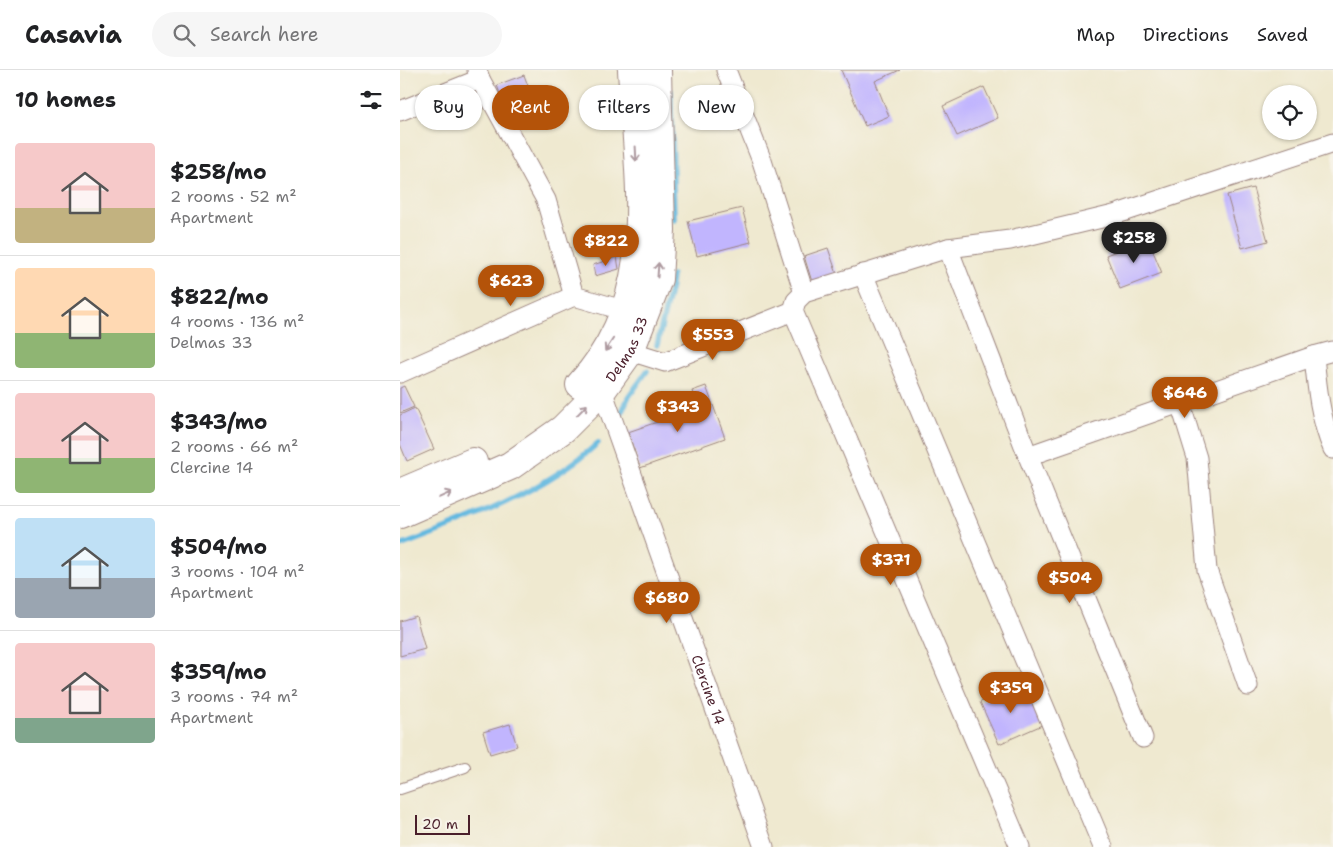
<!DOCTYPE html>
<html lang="en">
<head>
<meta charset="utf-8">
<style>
  :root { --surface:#fff; --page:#f6f6f6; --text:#202124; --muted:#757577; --line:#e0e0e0; --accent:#b45309 }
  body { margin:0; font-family:"Shantell Sans",sans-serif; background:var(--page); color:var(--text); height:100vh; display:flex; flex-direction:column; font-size:19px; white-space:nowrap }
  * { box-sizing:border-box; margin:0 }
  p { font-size:16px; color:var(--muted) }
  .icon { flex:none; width:28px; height:28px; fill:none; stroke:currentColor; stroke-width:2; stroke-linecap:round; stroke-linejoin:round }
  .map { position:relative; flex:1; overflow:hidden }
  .panel { display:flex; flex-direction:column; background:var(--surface); width:400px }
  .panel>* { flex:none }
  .top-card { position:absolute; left:15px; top:15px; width:475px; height:45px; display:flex; gap:10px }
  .controls { position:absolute; left:862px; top:15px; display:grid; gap:10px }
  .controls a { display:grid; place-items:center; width:55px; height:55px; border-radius:50%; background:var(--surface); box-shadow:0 1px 4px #0004; font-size:25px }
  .scale { position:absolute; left:15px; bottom:12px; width:55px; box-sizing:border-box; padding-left:5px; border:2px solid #4a1f2b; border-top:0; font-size:14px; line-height:18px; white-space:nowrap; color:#4a1f2b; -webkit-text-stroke:4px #f7f3e8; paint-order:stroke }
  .price { position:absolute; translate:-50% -42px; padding:0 11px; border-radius:18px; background:var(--accent); color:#fff; font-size:16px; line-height:32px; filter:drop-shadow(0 1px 2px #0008) }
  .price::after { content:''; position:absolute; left:50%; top:30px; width:15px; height:11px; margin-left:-8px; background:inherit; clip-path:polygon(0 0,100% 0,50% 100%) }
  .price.selected { background:#222; color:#fff }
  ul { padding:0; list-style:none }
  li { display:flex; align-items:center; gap:15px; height:125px; padding:0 15px }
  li+li { border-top:1px solid var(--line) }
  li span { display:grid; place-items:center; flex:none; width:140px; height:100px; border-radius:5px; color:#555 }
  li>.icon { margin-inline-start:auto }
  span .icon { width:60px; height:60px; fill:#fffc; stroke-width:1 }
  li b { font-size:21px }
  h2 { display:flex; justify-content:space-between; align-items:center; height:60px; padding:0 15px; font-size:21px }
  .chip { padding:0 18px; border-radius:22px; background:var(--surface); box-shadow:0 1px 4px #0004; font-size:18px; line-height:45px }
  .chip.selected { background:var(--accent); color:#fff }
  header { display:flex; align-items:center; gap:30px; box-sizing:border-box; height:70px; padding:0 25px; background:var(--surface); border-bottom:1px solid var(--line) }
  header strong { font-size:24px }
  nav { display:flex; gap:28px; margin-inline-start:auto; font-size:18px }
  .search { width:350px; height:45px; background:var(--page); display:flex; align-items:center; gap:12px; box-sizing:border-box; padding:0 18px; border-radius:28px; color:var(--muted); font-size:19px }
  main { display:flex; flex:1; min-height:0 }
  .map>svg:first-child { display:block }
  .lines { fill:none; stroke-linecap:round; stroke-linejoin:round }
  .stream { stroke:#63b9e0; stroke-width:5.5 }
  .building { fill:#c1b5fe }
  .service-casing { stroke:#9c847e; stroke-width:12 }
  .minor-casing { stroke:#9c847e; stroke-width:21 }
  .secondary-casing { stroke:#9c847e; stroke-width:30 }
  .service { stroke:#fff; stroke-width:10 }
  .minor { stroke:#fff; stroke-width:19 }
  .secondary { stroke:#fff; stroke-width:28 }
  .oneway { stroke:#ae9aa0 }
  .labels { text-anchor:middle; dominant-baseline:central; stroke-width:4; stroke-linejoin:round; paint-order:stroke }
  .street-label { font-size:14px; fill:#4a1f2b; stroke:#f7f3e8 }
</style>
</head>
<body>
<header>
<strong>Casavia</strong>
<div class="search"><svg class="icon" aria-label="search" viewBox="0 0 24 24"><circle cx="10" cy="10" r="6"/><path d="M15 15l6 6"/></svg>Search here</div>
<nav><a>Map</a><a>Directions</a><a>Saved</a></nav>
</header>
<main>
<section class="panel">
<h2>10 homes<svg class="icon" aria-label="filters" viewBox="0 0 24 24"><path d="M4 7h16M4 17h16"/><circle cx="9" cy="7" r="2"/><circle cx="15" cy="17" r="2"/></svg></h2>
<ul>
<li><span style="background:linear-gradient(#f6c9c9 65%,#c2b280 0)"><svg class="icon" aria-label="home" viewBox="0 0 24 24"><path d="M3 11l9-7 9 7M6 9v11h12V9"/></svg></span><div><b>$258/mo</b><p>2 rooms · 52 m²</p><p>Apartment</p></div></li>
<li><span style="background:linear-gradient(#ffd9b3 65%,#8fb573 0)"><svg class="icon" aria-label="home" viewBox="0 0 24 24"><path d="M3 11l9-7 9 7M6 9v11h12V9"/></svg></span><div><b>$822/mo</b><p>4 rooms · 136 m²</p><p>Delmas 33</p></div></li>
<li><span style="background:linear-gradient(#f6c9c9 65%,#8fb573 0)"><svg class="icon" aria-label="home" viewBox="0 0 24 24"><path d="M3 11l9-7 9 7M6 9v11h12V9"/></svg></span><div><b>$343/mo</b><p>2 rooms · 66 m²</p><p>Clercine 14</p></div></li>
<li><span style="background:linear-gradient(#bfe0f5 60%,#9aa5b1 0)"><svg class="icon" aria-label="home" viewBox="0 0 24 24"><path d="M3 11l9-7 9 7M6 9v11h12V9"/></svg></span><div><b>$504/mo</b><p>3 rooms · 104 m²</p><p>Apartment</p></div></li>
<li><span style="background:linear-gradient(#f6c9c9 75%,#7fa58c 0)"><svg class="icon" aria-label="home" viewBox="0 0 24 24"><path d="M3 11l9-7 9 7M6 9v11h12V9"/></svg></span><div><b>$359/mo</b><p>3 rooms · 74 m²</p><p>Apartment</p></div></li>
</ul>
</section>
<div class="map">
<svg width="933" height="777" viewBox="0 0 933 777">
  <rect width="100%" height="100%" fill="#f7f3e8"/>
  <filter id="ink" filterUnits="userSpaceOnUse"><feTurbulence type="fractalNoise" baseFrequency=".02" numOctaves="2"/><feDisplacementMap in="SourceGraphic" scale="10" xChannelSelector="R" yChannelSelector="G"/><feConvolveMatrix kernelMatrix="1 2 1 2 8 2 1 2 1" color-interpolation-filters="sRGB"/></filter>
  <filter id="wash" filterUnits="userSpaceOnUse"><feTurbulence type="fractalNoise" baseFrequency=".0096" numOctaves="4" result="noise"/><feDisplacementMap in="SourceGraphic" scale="20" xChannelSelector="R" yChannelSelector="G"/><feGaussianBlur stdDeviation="1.12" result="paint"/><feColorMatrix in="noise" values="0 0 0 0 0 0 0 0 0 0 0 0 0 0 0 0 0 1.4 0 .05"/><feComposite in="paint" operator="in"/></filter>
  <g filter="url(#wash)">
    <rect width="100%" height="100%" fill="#efe9d0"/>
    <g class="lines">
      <path class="stream" d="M271,21L274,149
        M257,275L271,216L272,206
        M220,346L228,328L247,301
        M0,476C65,452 147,420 198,373"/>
    </g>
    <g id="blocks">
      <path class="building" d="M441,0H500L475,11L489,46L465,56Z
        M124,5L135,35L107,44L97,15Z
        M584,17L598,48L557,66L543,36Z
        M853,118L868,171L842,178L827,125Z
        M342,138L351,172L297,186L288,151Z
        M748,169L762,203L720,219L706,185Z
        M428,178L438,207L413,215L404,186Z
        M217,187L219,199L195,206L193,195Z
        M4,316L14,337L0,343V318Z
        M306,316L325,368L240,398L228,362L298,338L292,321Z
        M15,338L34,379L7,391L0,374V345Z
        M16,546L25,579L0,586V551Z
        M623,613L642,655L599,674L580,632Z
        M110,654L117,676L90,684L83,662Z"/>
    </g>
  </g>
  <g filter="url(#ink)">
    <use href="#blocks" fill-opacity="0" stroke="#9c847e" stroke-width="1"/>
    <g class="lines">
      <defs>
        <path id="service" d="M0,719L65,697"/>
        <g id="minor">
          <path d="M77,0L80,9L146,130L174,226"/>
          <path d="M326,0L362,91L404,223"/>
          <path d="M0,41L80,9"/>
          <path d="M548,178L628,386L743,668"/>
          <path d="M463,204L703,777"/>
          <path d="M230,281L265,292L393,241"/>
          <path d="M914,286C917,317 920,349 933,379"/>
          <path d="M0,303L174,226L226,241"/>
          <path id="s1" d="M202,320L364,777"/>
          <path d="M780,333L797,388L807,500L848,616"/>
          <path d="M628,386L914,286L933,281"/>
          <path d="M620,777L393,241L396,231L404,223L548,178L610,170L714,145L933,73"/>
        </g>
        <g id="secondary">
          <path d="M180,315C263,225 238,111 232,0"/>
          <path d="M0,423L73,392"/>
          <path id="s2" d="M0,444L110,396L163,359L202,320L230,281L258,209L261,160L257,0"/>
        </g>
      </defs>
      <use href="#service" class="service-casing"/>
      <use href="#minor" class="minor-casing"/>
      <use href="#secondary" class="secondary-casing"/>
      <use href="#service" class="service"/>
      <use href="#minor" class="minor"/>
      <use href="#secondary" class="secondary"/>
    </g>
    <defs><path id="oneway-shaft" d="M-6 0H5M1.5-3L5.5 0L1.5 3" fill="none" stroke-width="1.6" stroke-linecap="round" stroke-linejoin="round" transform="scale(1.25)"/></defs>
    <g class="oneway">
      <use href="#oneway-shaft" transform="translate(236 84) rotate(87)"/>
      <use href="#oneway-shaft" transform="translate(258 200) rotate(-86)"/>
      <use href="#oneway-shaft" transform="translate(209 275) rotate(123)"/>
      <use href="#oneway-shaft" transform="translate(182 340) rotate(-46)"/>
      <use href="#oneway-shaft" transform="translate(45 425) rotate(-25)"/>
    </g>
  </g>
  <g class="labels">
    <g class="street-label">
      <text stroke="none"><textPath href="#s2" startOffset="288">Delmas 33</textPath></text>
      <text stroke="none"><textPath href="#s1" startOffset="318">Clercine 14</textPath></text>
    </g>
  </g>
</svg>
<div class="controls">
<a><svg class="icon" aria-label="locate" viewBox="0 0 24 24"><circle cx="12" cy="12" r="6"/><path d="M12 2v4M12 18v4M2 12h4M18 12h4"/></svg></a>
</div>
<div class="scale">20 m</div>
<b class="price selected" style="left:734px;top:194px">$258</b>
<b class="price" style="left:206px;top:197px">$822</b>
<b class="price" style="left:111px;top:237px">$623</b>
<b class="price" style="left:313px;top:291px">$553</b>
<b class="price" style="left:785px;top:349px">$646</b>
<b class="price" style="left:278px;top:363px">$343</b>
<b class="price" style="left:491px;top:516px">$371</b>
<b class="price" style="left:670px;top:534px">$504</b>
<b class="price" style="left:267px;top:554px">$680</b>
<b class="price" style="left:611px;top:644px">$359</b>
<div class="top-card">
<a class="chip">Buy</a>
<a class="chip selected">Rent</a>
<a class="chip">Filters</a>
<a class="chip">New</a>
</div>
</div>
</main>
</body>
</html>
